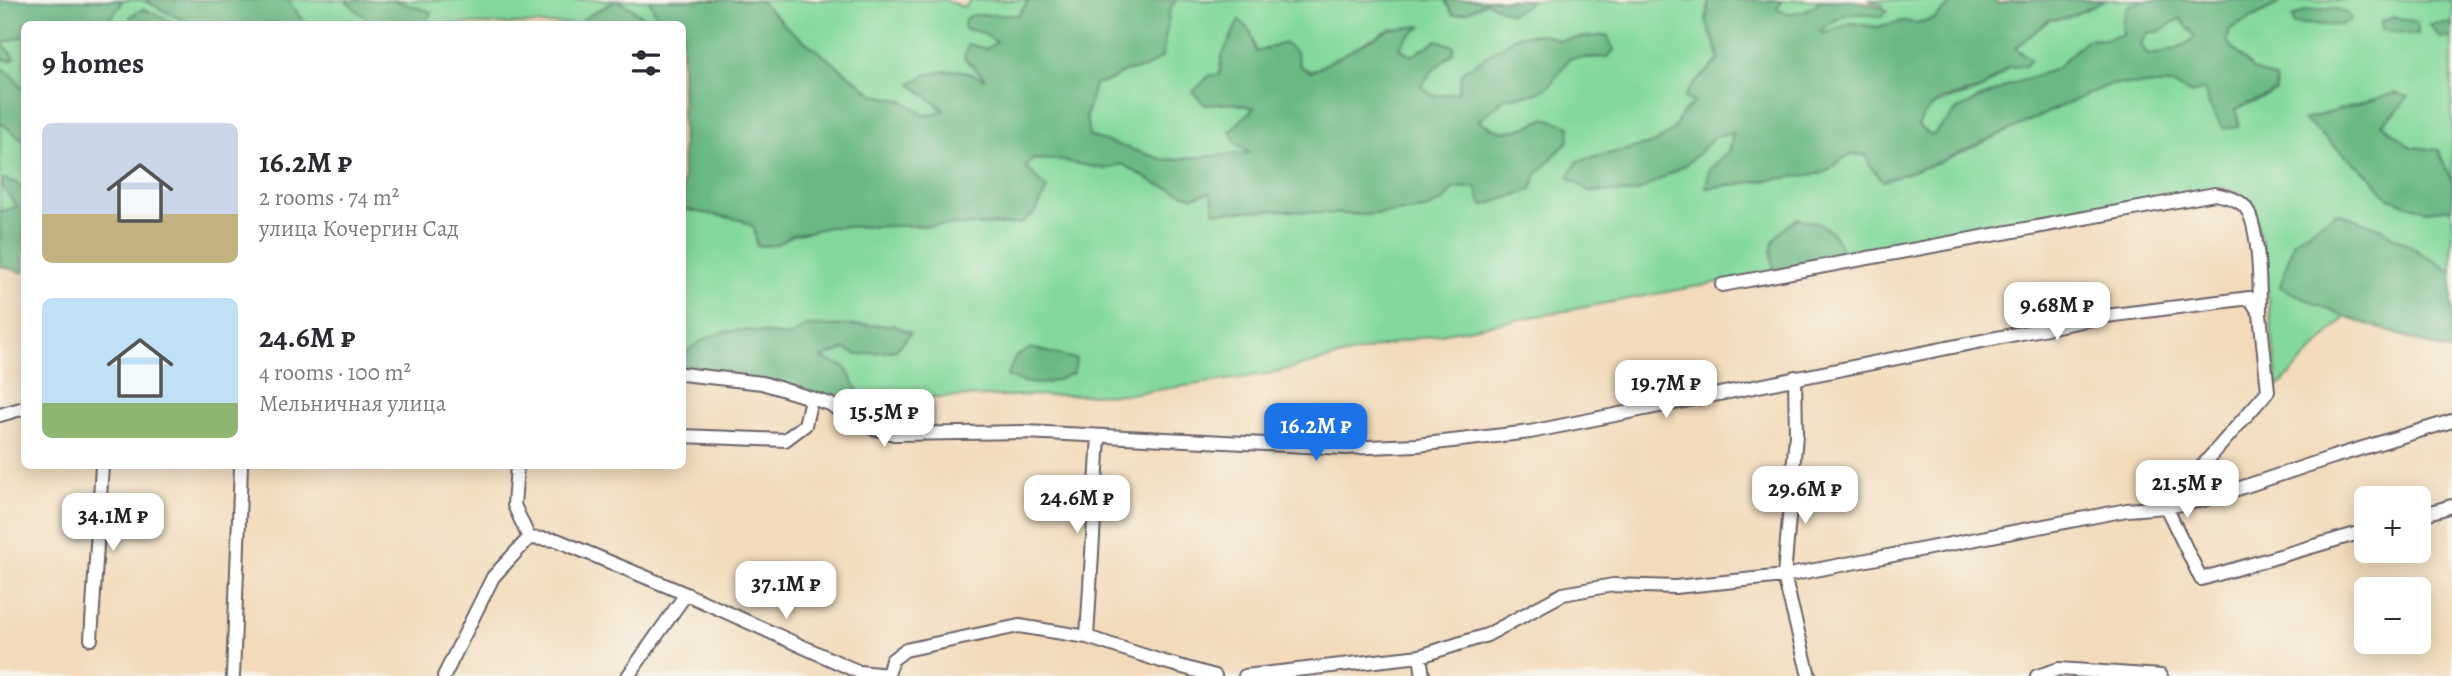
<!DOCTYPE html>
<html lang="en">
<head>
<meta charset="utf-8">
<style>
  :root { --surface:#fff; --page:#f2f2f3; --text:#2b2b33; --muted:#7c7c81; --accent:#1a73e8 }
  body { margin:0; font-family:Alegreya,serif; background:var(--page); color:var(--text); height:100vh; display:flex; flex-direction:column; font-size:26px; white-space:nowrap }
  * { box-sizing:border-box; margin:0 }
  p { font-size:23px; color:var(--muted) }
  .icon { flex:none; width:38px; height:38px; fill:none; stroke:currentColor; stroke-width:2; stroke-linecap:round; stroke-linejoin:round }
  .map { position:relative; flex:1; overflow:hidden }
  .drawer { position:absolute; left:21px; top:21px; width:665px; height:448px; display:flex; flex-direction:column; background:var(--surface); border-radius:10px; box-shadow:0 4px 18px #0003 }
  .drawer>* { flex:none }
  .controls { position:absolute; left:2354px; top:486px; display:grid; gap:14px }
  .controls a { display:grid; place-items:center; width:77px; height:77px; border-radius:10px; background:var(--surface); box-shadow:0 4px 18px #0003; font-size:35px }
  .price { position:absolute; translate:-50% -60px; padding:0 16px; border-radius:14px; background:#fff; color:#222; font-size:23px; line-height:46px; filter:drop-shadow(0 2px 4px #0008) }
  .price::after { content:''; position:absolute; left:50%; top:42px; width:21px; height:16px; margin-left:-10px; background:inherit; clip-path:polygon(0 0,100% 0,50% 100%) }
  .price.selected { background:var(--accent); color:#fff }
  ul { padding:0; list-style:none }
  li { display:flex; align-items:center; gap:21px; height:175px; padding:0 21px }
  li span { display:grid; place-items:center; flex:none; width:196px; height:140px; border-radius:10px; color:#555 }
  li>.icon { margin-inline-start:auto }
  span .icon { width:84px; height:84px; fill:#fffc; stroke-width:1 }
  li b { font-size:30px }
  h2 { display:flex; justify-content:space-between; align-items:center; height:84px; padding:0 21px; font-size:30px }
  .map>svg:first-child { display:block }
  .green { fill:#83d99d; stroke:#527e6c; stroke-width:2 }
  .forest { fill:#6ab984; stroke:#466e60; stroke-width:2; fill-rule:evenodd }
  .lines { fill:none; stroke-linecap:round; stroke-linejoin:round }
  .minor-casing { stroke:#6b6267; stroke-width:16 }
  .minor { stroke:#fff; stroke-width:12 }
</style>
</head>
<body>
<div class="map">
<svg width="2452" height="676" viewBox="0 0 2452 676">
  <rect width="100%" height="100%" fill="#f7f3e8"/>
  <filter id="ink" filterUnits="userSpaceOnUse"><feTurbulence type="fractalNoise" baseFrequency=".0143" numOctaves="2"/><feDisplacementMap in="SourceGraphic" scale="14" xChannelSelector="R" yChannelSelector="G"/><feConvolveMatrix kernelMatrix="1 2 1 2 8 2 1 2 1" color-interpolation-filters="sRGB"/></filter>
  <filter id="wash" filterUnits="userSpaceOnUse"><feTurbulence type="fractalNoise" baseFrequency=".00686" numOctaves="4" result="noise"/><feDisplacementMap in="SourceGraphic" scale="28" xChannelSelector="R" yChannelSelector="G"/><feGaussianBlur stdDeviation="1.57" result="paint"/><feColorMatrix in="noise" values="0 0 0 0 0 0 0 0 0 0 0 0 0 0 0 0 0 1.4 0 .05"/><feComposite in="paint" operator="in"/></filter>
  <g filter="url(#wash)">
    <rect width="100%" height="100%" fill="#f2daba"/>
    <path class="green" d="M120,0H143L191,24H176L143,10L131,16L130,24H105L121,5Z
      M288,0H345L373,24H305Z
      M392,0H617L588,16L579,24H424L431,12Z
      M619,0H649L661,24H645L640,14Z
      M759,0H945L963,7L973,0H1026L1028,2L1018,15L964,29L981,32L997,42L986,49L988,80C958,70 940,66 911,83L945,111L926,116L903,101L875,95L789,29Z
      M1176,0H1445L1454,15L1467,12L1486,2L1528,4L1530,0H1708C1710,7 1705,15 1707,22C1710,36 1718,46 1719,60L1707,73L1695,102L1682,113L1673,130L1655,143L1578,161L1589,191L1634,193L1687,164L1715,137L1733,132L1730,150L1709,170L1707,188L1823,173L1850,154L1866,155L1871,167L1883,181L1942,161L2110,84L2174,85L2192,94L2204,89L2210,107L2239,126L2236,109L2276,91L2275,79L2252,69L2227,42L2230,29L2285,0H2452V182L2438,150L2411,147L2382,123L2396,112L2408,97L2305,121L2372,178L2389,198L2426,211L2452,208V272L2381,229L2280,286L2345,317L2278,387L2262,241L2250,201L2225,188L1408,340L1267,374L1129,394L932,397L933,432L881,428L859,415L861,396L820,358L845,349L806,326L788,337C749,328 716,324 685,354L683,353V209L741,220L754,227L758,246L775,245L793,235L829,227L1020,224L1026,167L1032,159L1058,160L1105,169L1122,164L1157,184L1211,192L1216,212L1273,210L1364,215L1426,209L1443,201L1454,188L1477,187L1482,206L1531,190L1536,174L1569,140L1546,118L1523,129L1499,132L1478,120L1505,98L1537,93L1549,86L1570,58L1607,57L1606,35L1558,40L1543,34L1458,92L1434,96L1420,87L1432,71L1453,53L1437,40L1412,56L1399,47L1408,36L1421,27L1390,29L1311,72L1267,49L1256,52L1251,32L1230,41L1222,56L1219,75L1206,105L1233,103L1255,108L1231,131L1250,153L1165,160L1088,136L1086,116L1095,84L1111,80L1124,72L1145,68L1162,57L1170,9Z
      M1782,0H1821C1811,10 1790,18 1777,9Z
      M1869,0H1956L1934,19L1916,23L1903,21L1877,27L1851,23L1823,34L1819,31C1846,11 1850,11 1882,17L1883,5Z
      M2106,0H2140L2123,35L2102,39L2086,40L2056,69L1989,94L1958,109L1932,137L1918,126C1927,97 1959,101 1981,89C1996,81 2011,65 2023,53L2015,48L2049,20L2067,18Z
      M2180,18L2197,37C2182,48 2167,53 2149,55L2140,44L2149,32L2158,31Z
      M24,36V91L11,74L0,68V58L11,61L15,58L2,43Z
      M0,122L24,141V190L17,183L8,195L18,208L0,211Z"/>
    <path class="forest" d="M0,0H120L121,5L105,24H24V36L2,43L15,58L11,61L0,58Z
      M143,0H288L305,24H191Z
      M345,0H392L432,12L424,24H373Z
      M617,0L640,14L645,24H579L588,16Z
      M649,0H759L789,29L875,95L903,101L926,116L944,110L911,84L927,74L958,70L986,79L964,58L968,44L986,49L997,42L981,32L964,29L965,19L972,15H1018L1028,2L1026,0H1176L1170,9L1162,57L1145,68L1124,72L1111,80L1095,84L1086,116L1089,136L1165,160L1249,153L1236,143L1230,131L1254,108L1233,103L1205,105L1193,92L1210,75H1219L1222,56L1239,20L1251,32L1256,52L1284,43L1296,52L1300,66L1311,72L1390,29L1423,26L1408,36L1399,48L1412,56L1437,40L1454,46L1453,53L1432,71L1421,86L1434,96L1458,92L1462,72L1519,35L1543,34L1558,40L1607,35L1614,50L1608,57L1570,58L1549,86L1537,93L1505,98L1479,120C1504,139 1519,131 1546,118L1570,126L1569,140L1537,174L1531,190L1482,206L1476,187L1454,188L1443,201L1426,209L1364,215L1273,210L1215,212L1211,192L1193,197L1157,184L1122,164L1105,169L1058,160L1033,159L1026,167L1047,189L1036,212L1020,224L829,227L793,235L775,245L757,246L754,227L741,220L683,209L682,24H661Z
      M1445,0H1530L1528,4L1511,14L1486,2L1467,12L1453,15Z
      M1708,0H1782L1777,9C1790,18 1811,10 1821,0C1840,0 1874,0 1887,11L1882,17C1850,11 1846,11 1820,31L1824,34L1851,23L1877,27L1903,21L1916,23L1934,19L1956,0H1991L2000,4L2012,0H2106L2067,18L2049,20L2015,48L2031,60L2025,66L2008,67L1982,89L1940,100C1932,106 1921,116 1918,126L1932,136L1958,109L2009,85L2056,69L2086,40L2102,39L2123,35L2122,23L2128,5L2138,3L2140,0H2285L2230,29L2227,42L2252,69L2275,79L2276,91L2236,109L2239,126L2223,129L2210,107L2204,90L2192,94L2174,85L2110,84L1942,161L1883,181L1871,167L1866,155L1850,154L1823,173L1706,188L1709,170L1730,150L1733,133L1715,137L1687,164L1635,193L1589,191L1568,177L1578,161L1655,143L1673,130L1682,113L1694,102L1684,98L1689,89L1719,60C1718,46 1710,36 1707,22C1705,15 1710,7 1708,0ZM2180,18L2196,37C2182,48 2166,53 2148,55L2140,44L2149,32H2158Z
      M2334,8L2348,14L2351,19L2342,25L2294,24L2293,17L2305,11Z
      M143,9L176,24H130L131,16Z
      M2394,17L2417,22L2418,35L2382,30L2381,22Z
      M2443,23L2452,24V38H2441L2429,24Z
      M0,68L11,74L24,91V141L0,122Z
      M2395,93L2408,97L2396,112L2382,124L2411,147L2438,150L2452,182V208L2426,211L2389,198L2372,178L2304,120Z
      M3,179L17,183L24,190V273L0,266V211L17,207L2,186Z
      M2337,212L2381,229L2452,272V352L2345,317L2280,287L2294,241Z
      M1798,218C1829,226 1834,228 1846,259L1775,272C1765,244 1775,234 1798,218Z
      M893,325L911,333L896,350L858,355L845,349L821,358L845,367L861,396L859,415L802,388L746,377L707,372L694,365L683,367V353L685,354C716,323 749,329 788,337L806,326Z
      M1031,348L1076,359L1074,372C1048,386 1034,388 1007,376L1015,357Z"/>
  </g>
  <g filter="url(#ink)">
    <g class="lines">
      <defs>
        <path id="minor" d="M1722,285L2215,194C2224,196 2235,198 2242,204C2260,217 2260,291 2260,313
          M682,374L762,383L830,404L855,423L894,434L1026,432L1345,448L1417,445L1530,432L2106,316L2250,298L2260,314L2268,391L2166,507L2127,510L1784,576L1675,587L1613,585L1563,594L1487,635L1420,656L1245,676
          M1795,377L1796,435L1784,576L1809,676
          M0,415L24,408
          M682,436L785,440L805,425L811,399
          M517,466L514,505L529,538
          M2418,516L2452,506
          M2366,531L2201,579L2166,507L2204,500L2333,457L2452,421
          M1087,637L1099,436
          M91,639L102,466
          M1420,656L1423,676
          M233,676L241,466
          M444,676L493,577L529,538L557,540L686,594L859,672L888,675L892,660L905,650L1019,626L1087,637L1161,661L1215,676
          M628,676L686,594
          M2037,676L2059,669L2161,676"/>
      </defs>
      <use href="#minor" class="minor-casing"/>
      <use href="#minor" class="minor"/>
    </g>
  </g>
</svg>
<div class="controls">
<a>+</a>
<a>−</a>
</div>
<b class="price" style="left:2057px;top:342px">9.68M ₽</b>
<b class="price" style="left:1666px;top:420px">19.7M ₽</b>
<b class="price" style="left:884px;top:449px">15.5M ₽</b>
<b class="price selected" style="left:1316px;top:463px">16.2M ₽</b>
<b class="price" style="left:2187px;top:520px">21.5M ₽</b>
<b class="price" style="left:1805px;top:526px">29.6M ₽</b>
<b class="price" style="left:1077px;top:535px">24.6M ₽</b>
<b class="price" style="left:113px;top:553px">34.1M ₽</b>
<b class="price" style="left:786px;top:621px">37.1M ₽</b>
<section class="drawer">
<h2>9 homes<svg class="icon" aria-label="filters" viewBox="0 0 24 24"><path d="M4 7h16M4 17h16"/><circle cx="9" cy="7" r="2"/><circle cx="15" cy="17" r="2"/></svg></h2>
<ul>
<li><span style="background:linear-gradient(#c9d6e8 65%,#c2b280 0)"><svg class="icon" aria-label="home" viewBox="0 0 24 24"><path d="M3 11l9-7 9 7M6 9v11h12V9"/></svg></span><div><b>16.2M ₽</b><p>2 rooms · 74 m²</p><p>улица Кочергин Сад</p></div></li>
<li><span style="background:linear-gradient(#bfe0f5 75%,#8fb573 0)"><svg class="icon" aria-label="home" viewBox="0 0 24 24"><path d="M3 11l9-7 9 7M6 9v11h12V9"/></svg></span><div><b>24.6M ₽</b><p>4 rooms · 100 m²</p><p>Мельничная улица</p></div></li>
</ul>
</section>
</div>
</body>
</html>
